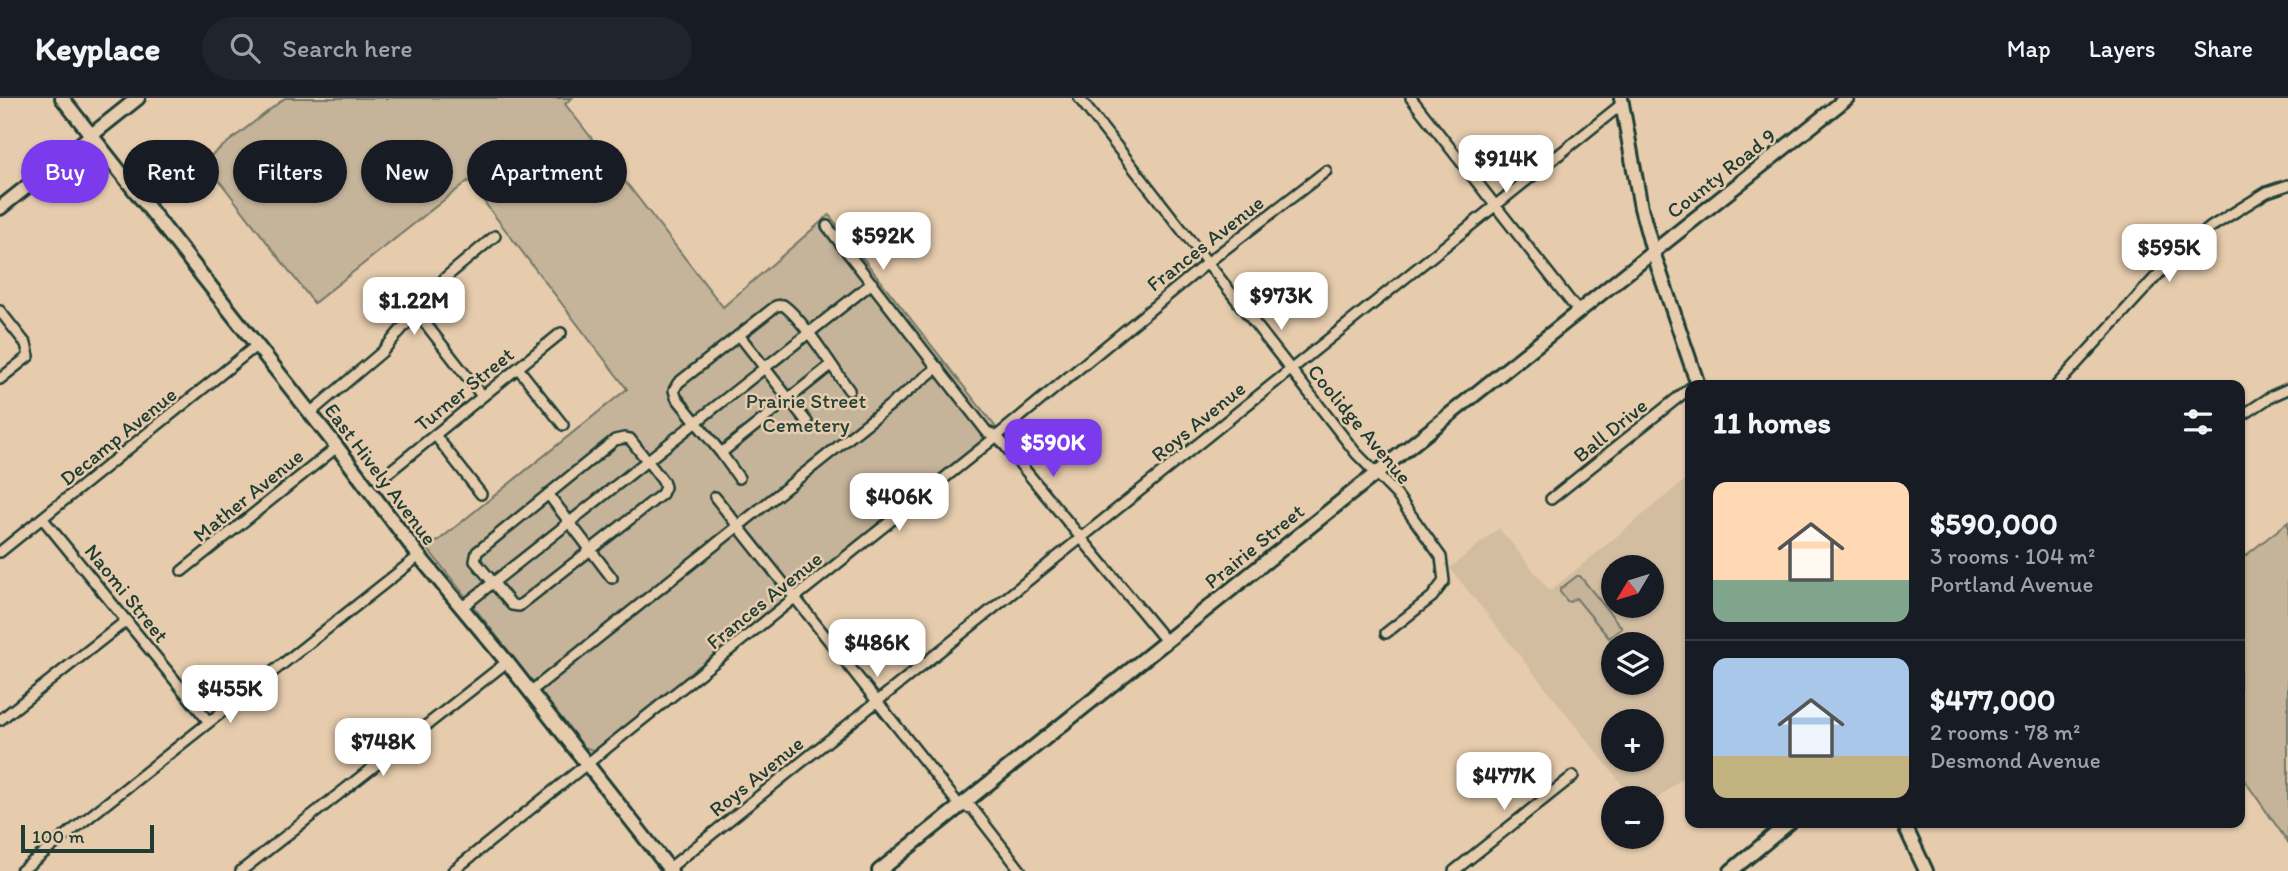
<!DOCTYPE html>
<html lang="en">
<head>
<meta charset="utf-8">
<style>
  :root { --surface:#171b24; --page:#20242c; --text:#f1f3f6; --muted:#9ea1a6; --line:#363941; --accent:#7c3aed }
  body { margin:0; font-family:Itim,sans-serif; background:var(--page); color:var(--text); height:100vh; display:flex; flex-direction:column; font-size:26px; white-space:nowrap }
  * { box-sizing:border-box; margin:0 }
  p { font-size:23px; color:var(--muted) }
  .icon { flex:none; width:38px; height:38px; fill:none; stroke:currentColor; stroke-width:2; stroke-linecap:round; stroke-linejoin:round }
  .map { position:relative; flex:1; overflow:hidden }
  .panel { position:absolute; left:1685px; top:282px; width:560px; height:448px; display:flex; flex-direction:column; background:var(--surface); border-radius:14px; box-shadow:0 2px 5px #0004 }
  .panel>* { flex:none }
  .guide { position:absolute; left:21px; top:42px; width:665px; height:63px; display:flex; gap:14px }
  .needle { width:46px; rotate:232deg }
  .tools { position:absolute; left:1601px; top:457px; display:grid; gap:14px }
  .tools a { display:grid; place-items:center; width:63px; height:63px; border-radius:50%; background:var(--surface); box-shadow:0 2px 5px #0004; font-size:35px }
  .scale { position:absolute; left:21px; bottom:18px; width:133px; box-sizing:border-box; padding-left:7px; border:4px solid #1f3d34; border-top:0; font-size:19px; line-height:24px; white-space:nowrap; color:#1f3d34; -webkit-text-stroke:5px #e6ccad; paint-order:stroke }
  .price { position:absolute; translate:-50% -60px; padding:0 16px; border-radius:14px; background:#fff; color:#222; font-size:23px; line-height:46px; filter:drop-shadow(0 2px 4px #0008) }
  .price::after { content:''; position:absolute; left:50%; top:42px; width:21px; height:16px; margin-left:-10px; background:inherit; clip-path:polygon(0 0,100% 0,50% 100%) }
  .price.active { background:var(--accent); color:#fff }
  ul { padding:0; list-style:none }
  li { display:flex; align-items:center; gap:21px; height:175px; padding:0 28px }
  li+li { border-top:2px solid var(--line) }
  li span { display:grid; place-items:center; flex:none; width:196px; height:140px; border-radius:14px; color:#555 }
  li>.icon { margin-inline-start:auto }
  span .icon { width:84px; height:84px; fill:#fffc; stroke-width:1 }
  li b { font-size:30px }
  h2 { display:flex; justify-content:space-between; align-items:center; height:84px; padding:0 28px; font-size:30px }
  .tag { padding:0 24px; border-radius:32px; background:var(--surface); box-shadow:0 2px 5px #0004; font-size:24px; line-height:63px }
  .tag.active { background:var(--accent); color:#fff }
  header { display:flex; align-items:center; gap:42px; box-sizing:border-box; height:98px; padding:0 35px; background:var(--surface); border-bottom:2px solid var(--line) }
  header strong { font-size:33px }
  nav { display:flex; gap:38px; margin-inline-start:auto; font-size:24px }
  .search { width:490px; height:63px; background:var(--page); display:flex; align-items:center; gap:18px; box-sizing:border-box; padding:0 24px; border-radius:38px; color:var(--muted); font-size:26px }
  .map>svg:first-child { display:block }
  .built { fill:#d2bda1; fill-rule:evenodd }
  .green { fill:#c5b49a; stroke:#727867; stroke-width:2 }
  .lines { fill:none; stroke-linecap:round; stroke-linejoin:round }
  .minor-casing { stroke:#1f3d34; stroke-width:14 }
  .tertiary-casing { stroke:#1f3d34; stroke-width:18 }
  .secondary-casing { stroke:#1f3d34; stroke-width:18 }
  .minor { stroke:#e6ccad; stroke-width:9 }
  .tertiary { stroke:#e6ccad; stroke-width:12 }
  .secondary { stroke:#e6ccad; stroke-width:12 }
  .labels { text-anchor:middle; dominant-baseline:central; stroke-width:5; stroke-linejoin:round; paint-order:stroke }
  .street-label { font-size:21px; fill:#1f3d34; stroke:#e6ccad }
  .park-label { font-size:21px; fill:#274339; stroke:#e6ccad }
</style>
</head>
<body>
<header>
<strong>Keyplace</strong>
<div class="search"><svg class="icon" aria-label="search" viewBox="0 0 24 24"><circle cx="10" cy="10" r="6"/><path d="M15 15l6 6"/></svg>Search here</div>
<nav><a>Map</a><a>Layers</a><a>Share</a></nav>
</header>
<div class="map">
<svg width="2288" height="773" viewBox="0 0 2288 773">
  <rect width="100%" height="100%" fill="#e6ccad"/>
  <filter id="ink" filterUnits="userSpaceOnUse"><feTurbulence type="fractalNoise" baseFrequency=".0143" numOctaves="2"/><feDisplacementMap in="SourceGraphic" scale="14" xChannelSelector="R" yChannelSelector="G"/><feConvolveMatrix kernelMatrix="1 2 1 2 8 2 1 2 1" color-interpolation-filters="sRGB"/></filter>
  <g filter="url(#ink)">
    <path class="built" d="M1690,378V674L1652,705V700H1633L1450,470L1499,430L1550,493ZM1614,469H1652V508H1614ZM1614,546H1652V584H1614ZM1614,623H1652V662H1614Z"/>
    <path class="green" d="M285,0H572L565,6L723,209L829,117L998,332L600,649L592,652L584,649L428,451L627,291L468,83L314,205L204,63Z
      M2288,424V744L2240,676V462Z
      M1577,478H1580L1622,530L1609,540L1576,500L1570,504L1567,503L1560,494V491Z"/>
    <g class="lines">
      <defs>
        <path id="minor" d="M1079,0L1356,355L1396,396L1441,459L1444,483L1432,499L1386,535
          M1411,0L1578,213
          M827,128L987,334L997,338L1166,543
          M0,213L26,246L29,258L0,281
          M415,215L425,225L482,298
          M739,237L807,324
          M831,267L721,355L676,299L674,292L678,285L776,208L783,207C803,221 833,270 849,292
          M518,270L563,327
          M2057,287L2175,158L2211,129L2267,94L2288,87
          M310,315L382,254L446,179L495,138
          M2240,319L2272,298L2288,291
          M435,337L481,396
          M624,340L630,341L663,383L665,389L662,396L519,508L512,507L475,463L477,454L615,342Z
          M721,355L739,380
          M389,374L561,235
          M548,396L612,480
          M715,399L960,708L972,710L1021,773
          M1551,401L1690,290
          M43,421L209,624
          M0,454L257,247
          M182,473L337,349
          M461,510L872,185
          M530,594L938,269
          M0,622L127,522
          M667,772L1622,6
          M21,773L419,458
          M241,773L507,564
          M453,773L997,338L1207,165L1326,73
          M1454,773L1573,678"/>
        <path id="tertiary" d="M62,0L337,349L419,458L507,564L671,773
          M0,110L138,0
          M1653,154L1847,0"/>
        <path id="secondary" d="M1621,0L1641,110L1653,154L1698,287
          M1903,724L1926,773
          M879,773L1653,154
          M1731,773L1790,724"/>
      </defs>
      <use href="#minor" class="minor-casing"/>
      <use href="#tertiary" class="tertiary-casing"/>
      <use href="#secondary" class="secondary-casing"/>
      <use href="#minor" class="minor"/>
      <use href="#tertiary" class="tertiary"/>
      <use href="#secondary" class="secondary"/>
    </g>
  </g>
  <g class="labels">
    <g class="street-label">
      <text transform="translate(1721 75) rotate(-38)">County Road 9</text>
      <text transform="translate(1205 145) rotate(-38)">Frances Avenue</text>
      <text transform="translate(464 291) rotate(-39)">Turner Street</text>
      <text transform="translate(1198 323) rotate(-39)">Roys Avenue</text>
      <text transform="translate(1360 326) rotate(50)">Coolidge Avenue</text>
      <text transform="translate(1610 332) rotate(-39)">Ball Drive</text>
      <text transform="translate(118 338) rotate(-39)">Decamp Avenue</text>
      <text transform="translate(381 376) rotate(53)">East Hively Avenue</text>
      <text transform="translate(248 397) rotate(-39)">Mather Avenue</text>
      <text transform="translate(1254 448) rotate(-39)">Prairie Street</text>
      <text transform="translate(127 495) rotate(51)">Naomi Street</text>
      <text transform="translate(764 502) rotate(-39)">Frances Avenue</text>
      <text transform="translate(756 678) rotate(-39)">Roys Avenue</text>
    </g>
    <g class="park-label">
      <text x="806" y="302">Prairie Street<tspan x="806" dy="24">Cemetery</tspan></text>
    </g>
  </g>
</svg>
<div class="tools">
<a><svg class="needle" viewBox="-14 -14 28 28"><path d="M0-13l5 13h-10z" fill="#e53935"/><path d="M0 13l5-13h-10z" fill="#9ea1a6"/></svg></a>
<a><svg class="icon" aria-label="layers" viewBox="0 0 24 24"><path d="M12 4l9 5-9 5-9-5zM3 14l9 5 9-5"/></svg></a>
<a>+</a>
<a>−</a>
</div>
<div class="scale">100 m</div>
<b class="price" style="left:1506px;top:97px">$914K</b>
<b class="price" style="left:883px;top:174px">$592K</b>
<b class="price" style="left:2169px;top:186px">$595K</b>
<b class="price" style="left:1281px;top:234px">$973K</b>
<b class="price" style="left:414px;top:239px">$1.22M</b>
<b class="price active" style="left:1053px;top:381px">$590K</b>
<b class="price" style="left:899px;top:435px">$406K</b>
<b class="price" style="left:877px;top:581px">$486K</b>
<b class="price" style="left:230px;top:627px">$455K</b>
<b class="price" style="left:383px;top:680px">$748K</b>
<b class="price" style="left:1504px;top:714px">$477K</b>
<div class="guide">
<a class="tag active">Buy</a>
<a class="tag">Rent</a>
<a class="tag">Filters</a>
<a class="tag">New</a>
<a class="tag">Apartment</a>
</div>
<section class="panel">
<h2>11 homes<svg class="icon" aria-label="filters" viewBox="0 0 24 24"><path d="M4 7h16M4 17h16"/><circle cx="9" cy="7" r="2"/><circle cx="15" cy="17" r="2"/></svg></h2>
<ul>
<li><span style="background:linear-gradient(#ffd9b3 70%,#7fa58c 0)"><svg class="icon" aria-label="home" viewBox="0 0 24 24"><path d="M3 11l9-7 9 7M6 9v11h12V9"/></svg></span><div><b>$590,000</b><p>3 rooms · 104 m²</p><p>Portland Avenue</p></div></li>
<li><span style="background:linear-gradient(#a9c7e8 70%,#c2b280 0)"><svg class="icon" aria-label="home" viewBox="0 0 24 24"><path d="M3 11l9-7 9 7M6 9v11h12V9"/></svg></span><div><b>$477,000</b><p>2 rooms · 78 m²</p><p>Desmond Avenue</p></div></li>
</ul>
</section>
</div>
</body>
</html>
